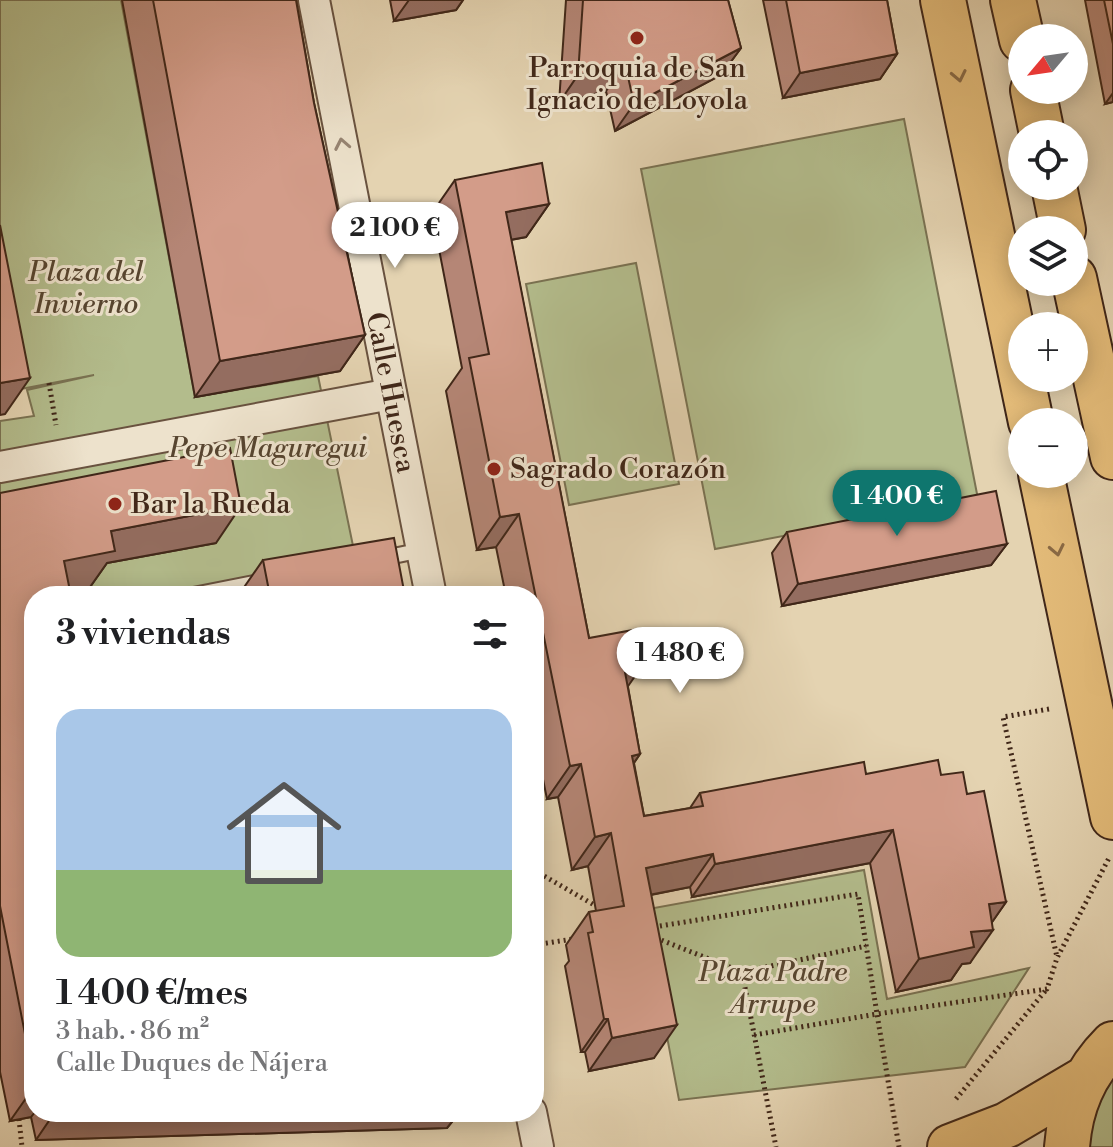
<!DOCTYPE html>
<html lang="es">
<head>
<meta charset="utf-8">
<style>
  :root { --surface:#fff; --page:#f6f6f6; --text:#202124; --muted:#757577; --accent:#0f766e }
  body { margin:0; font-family:"Libre Bodoni",serif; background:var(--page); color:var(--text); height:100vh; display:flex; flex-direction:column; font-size:30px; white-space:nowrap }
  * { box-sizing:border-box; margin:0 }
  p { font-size:26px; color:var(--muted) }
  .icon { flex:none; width:44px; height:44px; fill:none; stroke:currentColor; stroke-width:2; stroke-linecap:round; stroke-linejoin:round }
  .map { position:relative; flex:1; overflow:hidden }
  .panel { position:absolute; left:24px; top:586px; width:520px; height:536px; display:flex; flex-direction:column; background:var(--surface); border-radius:32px; box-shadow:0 4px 20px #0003 }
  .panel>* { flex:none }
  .needle { width:52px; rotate:241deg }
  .tools { position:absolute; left:1008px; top:24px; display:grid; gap:16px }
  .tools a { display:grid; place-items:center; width:80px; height:80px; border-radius:50%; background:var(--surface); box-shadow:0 4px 20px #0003; font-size:40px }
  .price { position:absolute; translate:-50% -68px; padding:0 18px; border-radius:28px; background:#fff; color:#222; font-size:26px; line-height:52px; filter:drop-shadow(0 2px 4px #0008) }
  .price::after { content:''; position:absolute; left:50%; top:48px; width:24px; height:18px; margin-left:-12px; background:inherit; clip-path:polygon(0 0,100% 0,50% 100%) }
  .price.selected { background:var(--accent); color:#fff }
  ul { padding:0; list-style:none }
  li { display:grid; align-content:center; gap:16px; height:424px; padding:0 32px }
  li span { display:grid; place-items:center; height:248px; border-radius:24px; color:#555 }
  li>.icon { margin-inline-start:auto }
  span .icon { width:144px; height:144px; fill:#fffc; stroke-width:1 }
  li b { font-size:34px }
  h2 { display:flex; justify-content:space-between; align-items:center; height:96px; padding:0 32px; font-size:34px }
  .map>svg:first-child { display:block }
  .green { fill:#b3bc8c; stroke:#7a7252; stroke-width:2 }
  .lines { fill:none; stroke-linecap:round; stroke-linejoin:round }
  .lane-casing { stroke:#69523f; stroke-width:18 }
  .street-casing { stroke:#69523f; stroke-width:34 }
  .primary-casing { stroke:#402719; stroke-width:48 }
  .path { stroke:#402719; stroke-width:5; stroke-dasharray:2 4; stroke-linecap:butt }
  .lane { stroke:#ede2cc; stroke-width:14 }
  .street { stroke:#ede2cc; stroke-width:30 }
  .primary { stroke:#e2ba78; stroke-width:44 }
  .wall { fill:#b58676; stroke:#402719; stroke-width:2 }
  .shaded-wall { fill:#946d60; stroke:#402719; stroke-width:2 }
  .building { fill:#d39c89; stroke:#402719; stroke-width:2 }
  .oneway { stroke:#896944 }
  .oneway2 { stroke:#968472 }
  .poi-dot { fill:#8f2418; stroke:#ede2cc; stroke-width:3 }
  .labels { text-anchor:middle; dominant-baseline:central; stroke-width:6; stroke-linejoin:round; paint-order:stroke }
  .poi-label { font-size:28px; fill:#402719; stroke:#ede2cc; text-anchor:start }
  .park-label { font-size:28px; font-style:italic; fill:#574530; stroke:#ede2cc }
  .street-label { font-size:28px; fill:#402719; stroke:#ede2cc }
</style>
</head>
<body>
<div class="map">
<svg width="1113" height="1147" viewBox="0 0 1113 1147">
  <rect width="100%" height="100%" fill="#e4d3b1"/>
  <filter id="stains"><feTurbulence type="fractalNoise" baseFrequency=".0025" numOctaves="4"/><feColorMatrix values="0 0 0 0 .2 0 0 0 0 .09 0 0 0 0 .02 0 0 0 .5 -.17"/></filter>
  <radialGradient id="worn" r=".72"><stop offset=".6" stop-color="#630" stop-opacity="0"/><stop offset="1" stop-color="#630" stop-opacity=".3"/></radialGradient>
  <path class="green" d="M0,0H121L195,397L318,376L359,575L238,596H39L90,587L0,520V421L34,416L27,390L94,375L0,393Z
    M904,119L978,499L715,549L641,169Z
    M636,263L679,484L569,505L526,284Z
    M864,870L887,999L1029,968L965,1067L679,1100L643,910Z
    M1113,1075V1147H1089L1094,1113Z"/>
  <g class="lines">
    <defs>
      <path id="lane" d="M379,559L422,550
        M188,596L264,581"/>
      <g id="street">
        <path id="s1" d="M314,0L431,596"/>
        <path d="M0,467L391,394"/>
        <path d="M531,1112L538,1147"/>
      </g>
      <path id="primary" d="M943,0L1031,422
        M1013,0L1022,40
        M1033,90L1042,134
        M1054,186L1063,230
        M1074,278L1113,457
        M1041,474L1113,817
        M950,1147L1007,1125L1085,1079
        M1067,1147C1070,1106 1084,1073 1113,1044"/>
    </defs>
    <use href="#lane" class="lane-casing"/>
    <use href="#street" class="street-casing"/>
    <use href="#primary" class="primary-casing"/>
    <path class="path" d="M49,383L56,425
      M1049,709L1003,717L1057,957
      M534,870L601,909
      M654,927L858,894L877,1014L1047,989L1057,958L1109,858
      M656,938L742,972L776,1147
      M534,945L573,939
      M742,972L866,946
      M754,1035L877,1014L899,1147
      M956,1099L1046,990
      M19,1119L22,1147"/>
    <use href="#lane" class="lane"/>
    <use href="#street" class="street"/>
    <use href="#primary" class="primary"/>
  </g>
  <path class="wall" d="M122,0H296L314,103L365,335L340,371L195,397Z
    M390,0H463L456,10L394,21Z
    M566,0H728L741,48L721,75L615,131L606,91L559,103Z
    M763,0H887L897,54L880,79L783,98Z
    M1085,0H1113V102L1105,104Z
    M455,180L549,204L526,237L511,240L589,638L628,687L640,754L634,763L644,816L690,808L700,793L866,774L941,775L967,794L1006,902L992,922L970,963L962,964L951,980L896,992L870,863L692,897L690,887L651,895L654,1058L589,1071L585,1052H581L565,966L569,961L566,945L589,912L596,911L588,866L572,870L558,797L547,799L534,735V596H506L496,547L477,550L446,391L462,368L432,213Z
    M0,493L216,543L107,563L90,587L34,596V1112H460L447,1128L36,1140L31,1117L10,1121L0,1072Z
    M787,532L1007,544L991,565L782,606L772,553Z
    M263,560L405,596H238Z"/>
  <path class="shaded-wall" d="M409,0H463L456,10L394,21Z
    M741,48L721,75L615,131L634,104Z
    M897,54L880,79L783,98L800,73Z
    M625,63L606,91L559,103L578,75Z
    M1113,93V102L1105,104Z
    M549,204L526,237L483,245L506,212Z
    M365,335L340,371L195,397L220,361Z
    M30,378L5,414L0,415V383Z
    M241,506L216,543L107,563L90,587L46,596L64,561L111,531Z
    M519,514L496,547L477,550L500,517Z
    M1007,544L991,565L782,606L798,584Z
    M640,669L617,702L625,672Z
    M640,754L617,787L632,756Z
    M581,764L558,797L547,799L570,766Z
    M893,830L870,863L692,897L715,864Z
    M611,833L588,866L572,870L595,837Z
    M713,854L690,887L623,900L646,868Z
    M1006,902L986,931L993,930L970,963L962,964L951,980L896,992L919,959L989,904Z
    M604,1019H608L585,1052H581Z
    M677,1025L654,1058L589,1071L612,1038Z
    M34,1087L35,1112L31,1117L10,1121Z
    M55,1112H460L447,1128L36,1140Z"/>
  <path class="building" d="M153,0H296L314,103L365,335L220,361Z
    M583,0H728L741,48L634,104L625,63L578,75Z
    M786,0H887L897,54L800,73Z
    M1104,0H1113V44Z
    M542,163L549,204L506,212L589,638L633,630L640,669L625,672L640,754L632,756L644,816L703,806L700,793L864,762L866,774L938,760L941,775L963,772L967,794L984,791L1006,902L989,904L993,930L971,932L974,947L919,959L893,830L715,864L713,854L646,868L677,1025L612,1038L608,1019H604L588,933L593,932L589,912L624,906L611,833L595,837L581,764L570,766L519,514L500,517L469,358L489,354L455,180Z
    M0,225L30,378L0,383Z
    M230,448L241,506L111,531L115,551L64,561L71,596H34V1080L0,906V493Z
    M996,491L1007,544L798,584L787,532Z
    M394,538L405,596H270L263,560Z"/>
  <defs><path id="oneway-chevron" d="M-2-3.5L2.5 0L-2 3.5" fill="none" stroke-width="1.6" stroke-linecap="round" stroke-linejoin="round" transform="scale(2)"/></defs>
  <g class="oneway">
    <use href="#oneway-chevron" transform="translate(959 76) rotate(78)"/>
    <use href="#oneway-chevron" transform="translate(1057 550) rotate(78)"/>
  </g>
  <use class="oneway2" href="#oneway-chevron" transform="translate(342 144) rotate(-101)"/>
  <g class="poi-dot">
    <circle cx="637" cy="38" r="8"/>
    <circle cx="494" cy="469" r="8"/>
    <circle cx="115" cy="504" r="8"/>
  </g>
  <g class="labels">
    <g class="poi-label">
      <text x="637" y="68" text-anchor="middle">Parroquia de San<tspan x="637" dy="32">Ignacio de Loyola</tspan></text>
      <text x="510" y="469">Sagrado Corazón</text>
      <text x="131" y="504">Bar la Rueda</text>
    </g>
    <g class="park-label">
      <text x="86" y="272">Plaza del<tspan x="86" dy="32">Invierno</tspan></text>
      <text x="268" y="448">Pepe Maguregui</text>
      <text x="773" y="972">Plaza Padre<tspan x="773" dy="32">Arrupe</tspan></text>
    </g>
    <g class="street-label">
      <text stroke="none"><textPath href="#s1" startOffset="400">Calle Huesca</textPath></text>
    </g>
  </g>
  <rect width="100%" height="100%" filter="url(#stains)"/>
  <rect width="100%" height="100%" fill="url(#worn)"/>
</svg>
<div class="tools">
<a><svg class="needle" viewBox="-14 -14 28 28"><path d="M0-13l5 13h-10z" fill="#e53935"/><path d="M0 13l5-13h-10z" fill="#757577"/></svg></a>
<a><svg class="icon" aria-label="locate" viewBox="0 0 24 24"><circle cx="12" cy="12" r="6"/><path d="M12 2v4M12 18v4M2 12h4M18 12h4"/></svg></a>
<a><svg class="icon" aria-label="layers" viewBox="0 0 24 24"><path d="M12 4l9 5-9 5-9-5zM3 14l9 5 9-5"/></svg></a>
<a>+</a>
<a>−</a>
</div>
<b class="price" style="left:395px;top:270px">2 100 €</b>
<b class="price selected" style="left:897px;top:538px">1 400 €</b>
<b class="price" style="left:680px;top:695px">1 480 €</b>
<section class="panel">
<h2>3 viviendas<svg class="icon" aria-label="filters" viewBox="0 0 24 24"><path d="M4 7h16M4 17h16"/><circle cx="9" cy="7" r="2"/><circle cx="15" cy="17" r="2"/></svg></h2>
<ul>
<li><span style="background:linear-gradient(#a9c7e8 65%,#8fb573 0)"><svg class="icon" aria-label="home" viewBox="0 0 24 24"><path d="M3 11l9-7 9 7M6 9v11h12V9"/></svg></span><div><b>1 400 €/mes</b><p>3 hab. · 86 m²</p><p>Calle Duques de Nájera</p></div></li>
</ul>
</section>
</div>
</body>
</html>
